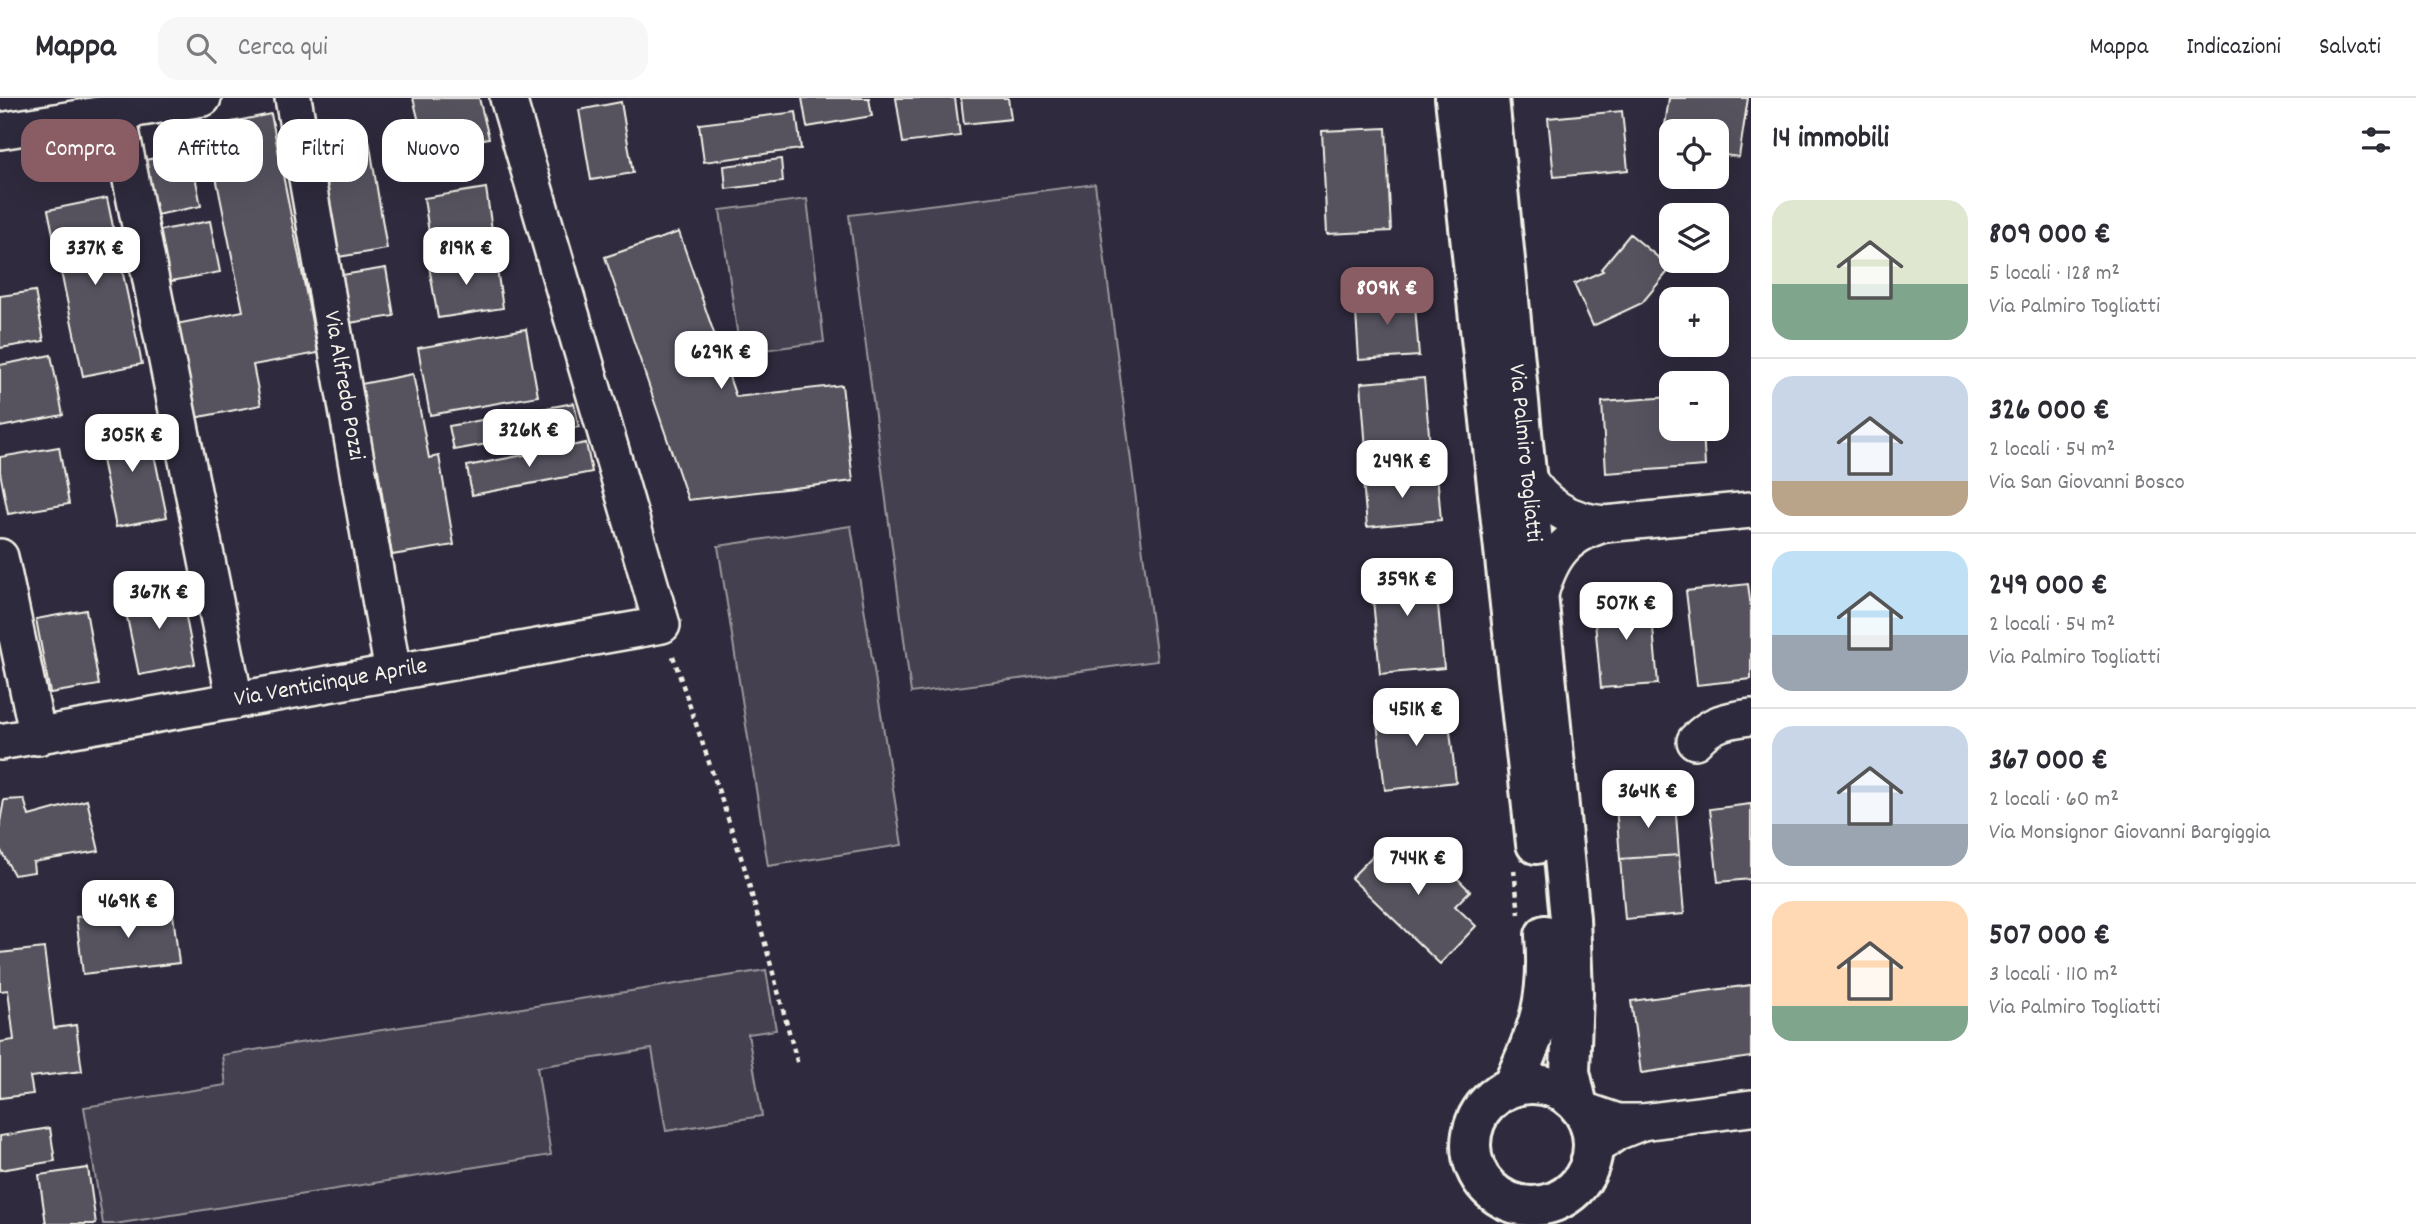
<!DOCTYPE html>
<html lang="it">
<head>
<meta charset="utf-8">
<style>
  :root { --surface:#fff; --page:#f7f7f7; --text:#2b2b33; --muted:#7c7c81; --line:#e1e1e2; --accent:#8a5d65 }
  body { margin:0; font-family:Dekko,sans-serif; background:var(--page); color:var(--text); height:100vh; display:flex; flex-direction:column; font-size:26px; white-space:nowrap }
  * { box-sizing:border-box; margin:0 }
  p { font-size:23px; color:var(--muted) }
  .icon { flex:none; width:38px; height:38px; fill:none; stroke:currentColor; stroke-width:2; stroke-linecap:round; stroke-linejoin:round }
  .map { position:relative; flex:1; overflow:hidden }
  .side { display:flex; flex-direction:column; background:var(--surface); width:665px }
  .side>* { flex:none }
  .banner { position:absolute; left:21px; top:21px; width:665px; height:63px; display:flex; gap:14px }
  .buttons { position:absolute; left:1659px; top:21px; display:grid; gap:14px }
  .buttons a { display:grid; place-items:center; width:70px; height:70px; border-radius:14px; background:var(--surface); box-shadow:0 7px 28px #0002; font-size:35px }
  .price { position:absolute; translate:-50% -60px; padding:0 16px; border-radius:14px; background:#fff; color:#222; font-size:23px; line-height:46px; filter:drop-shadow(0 2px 4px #0008) }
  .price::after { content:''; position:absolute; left:50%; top:42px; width:21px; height:16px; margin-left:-10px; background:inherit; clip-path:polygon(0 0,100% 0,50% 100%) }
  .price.active { background:var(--accent); color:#fff }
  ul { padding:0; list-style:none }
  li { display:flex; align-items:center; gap:21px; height:175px; padding:0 21px }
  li+li { border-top:2px solid var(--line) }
  li span { display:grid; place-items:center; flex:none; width:196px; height:140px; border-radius:21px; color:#555 }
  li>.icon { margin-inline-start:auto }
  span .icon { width:84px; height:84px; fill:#fffc; stroke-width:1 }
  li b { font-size:30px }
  h2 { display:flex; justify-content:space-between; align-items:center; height:84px; padding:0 21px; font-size:30px }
  .pill { padding:0 24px; border-radius:21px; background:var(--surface); box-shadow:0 7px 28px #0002; font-size:24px; line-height:63px }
  .pill.active { background:var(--accent); color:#fff }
  header { display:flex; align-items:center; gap:42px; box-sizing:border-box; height:98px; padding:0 35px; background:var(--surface); border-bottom:2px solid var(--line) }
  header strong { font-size:33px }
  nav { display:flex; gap:38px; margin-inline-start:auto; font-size:24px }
  .search { width:490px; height:63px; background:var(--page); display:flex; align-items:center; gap:18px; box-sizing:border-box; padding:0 24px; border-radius:21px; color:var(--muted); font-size:26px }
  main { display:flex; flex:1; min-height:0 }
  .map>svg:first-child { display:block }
  .green { fill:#454050; stroke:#9c989c; stroke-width:2 }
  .building { fill:#56525f; stroke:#f4f1e8; stroke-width:2 }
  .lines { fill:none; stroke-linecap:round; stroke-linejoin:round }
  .minor-casing { stroke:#f4f1e8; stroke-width:40 }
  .tertiary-casing { stroke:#f4f1e8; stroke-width:44 }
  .path { stroke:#f4f1e8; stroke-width:4.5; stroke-dasharray:5 5; stroke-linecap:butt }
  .minor { stroke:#2f2a3d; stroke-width:35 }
  .tertiary { stroke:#2f2a3d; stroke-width:38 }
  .labels { text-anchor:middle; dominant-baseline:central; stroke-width:6; stroke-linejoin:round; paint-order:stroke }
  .street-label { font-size:24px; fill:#f4f1e8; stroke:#2f2a3d }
</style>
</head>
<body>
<header>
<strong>Mappa</strong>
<div class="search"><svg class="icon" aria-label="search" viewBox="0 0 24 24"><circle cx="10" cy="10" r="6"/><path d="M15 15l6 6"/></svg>Cerca qui</div>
<nav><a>Mappa</a><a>Indicazioni</a><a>Salvati</a></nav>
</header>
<main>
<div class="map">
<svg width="1751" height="1126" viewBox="0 0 1751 1126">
  <rect width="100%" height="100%" fill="#2f2a3d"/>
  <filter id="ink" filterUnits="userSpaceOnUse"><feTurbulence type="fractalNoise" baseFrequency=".0143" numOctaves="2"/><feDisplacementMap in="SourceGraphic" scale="14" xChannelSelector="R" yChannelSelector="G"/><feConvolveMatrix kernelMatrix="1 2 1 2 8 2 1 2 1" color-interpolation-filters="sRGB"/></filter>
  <g filter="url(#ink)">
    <path class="green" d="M1095,86L1157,563L911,595L849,117Z
      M807,101L824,244L740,255L720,112Z
      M851,428L902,747L768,768L718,448Z
      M766,872L776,932L748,936L762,1018L666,1033L652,951L537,969L551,1057L115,1126H103L84,1009L226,987L222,957Z"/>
    <path class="building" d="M413,0H479L489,40L426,52Z
      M802,0H869L872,18L807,29Z
      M896,0H955L960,38L903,45Z
      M961,0H1008L1011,21L964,26Z
      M1669,0H1748L1739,59L1717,56V33H1671V49L1662,48Z
      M621,4L633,75L591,82L579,12Z
      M1622,13L1628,72L1554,79L1548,20Z
      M796,14L801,51L704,64L699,26Z
      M271,16L318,255L253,267L261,307L189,321L171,227L243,213L206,29Z
      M1386,30L1391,133L1327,136L1322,33Z
      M369,42L387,151L338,159L319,49Z
      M190,53L201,108L156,117L145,62Z
      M781,61L783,84L726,91L724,68Z
      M486,90L493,139L431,149L424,100Z
      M107,100L142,266L83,278L48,112Z
      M210,123L220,174L166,184L157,133Z
      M679,134L736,299L842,287L853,383L688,402L605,159Z
      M1630,136L1671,170L1642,205L1593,228L1574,186L1603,173L1601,171Z
      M495,158L503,210L438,220L429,168Z
      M386,170L394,218L349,225L342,177Z
      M35,193L44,243L0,250V198Z
      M1414,195L1419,258L1359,262L1355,199Z
      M526,231L538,298L430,317L418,250Z
      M51,257L63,317L0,329V267Z
      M413,276L429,360L439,358L454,447L392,457L378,372L368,374L351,288Z
      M1424,280L1430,347L1366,352L1361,285Z
      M1671,299V331H1703L1705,368L1606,375L1602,304Z
      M574,305L579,329L454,352L449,328Z
      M147,322L167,419L116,429L96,333Z
      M586,345L592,374L472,397L467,368Z
      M59,349L69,406L8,416L0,374V359Z
      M1437,375L1441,422L1367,429L1363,382Z
      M1434,465L1444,570L1380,576L1370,470Z
      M1748,486L1751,509V581L1697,587L1686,493Z
      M180,488L195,566L139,577L123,500Z
      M1650,497L1658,586L1601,590L1593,502Z
      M86,512L99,587L50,595L36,521Z
      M1447,608L1456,684L1385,692L1376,616Z
      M24,701L29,718L87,702L99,753L33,764L34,774L14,777L0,751V724L4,702Z
      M1675,703L1679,757L1620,761L1616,707Z
      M1751,706V781L1718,784L1710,711Z
      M1387,743L1405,760L1421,744L1470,793L1455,808L1476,828L1440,866L1351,780Z
      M1679,757L1684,816L1625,821L1620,761Z
      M172,808L179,865L83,876L76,819Z
      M44,850L54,930L76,927L82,973L30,979L33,996L0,1000V944L14,942L8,892L0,893V855Z
      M1751,887V959L1641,975L1631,903Z
      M50,1030L55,1063L0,1072V1038Z
      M88,1070L96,1126H46L39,1077Z"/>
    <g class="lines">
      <defs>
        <g id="minor">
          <path id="s1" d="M293,0L393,575"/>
          <path d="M117,12L235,603"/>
          <path d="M0,33L203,0"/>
          <path d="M1526,377C1543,408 1570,423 1605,426L1751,412"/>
          <path d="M0,459L38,639"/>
          <path d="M1538,503C1549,462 1562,438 1605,426"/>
          <path d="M1695,643C1711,625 1727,622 1751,619"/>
          <path id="s2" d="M0,644L662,527L508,0"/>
          <path d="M1583,1012L1618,1024H1642L1751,1010"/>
          <path d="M1594,1050L1617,1034L1642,1024"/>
        </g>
        <g id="tertiary">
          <path d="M1455,0L1536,746"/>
          <path id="s3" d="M1489,0L1570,820L1573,895L1570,974L1577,1004"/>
          <circle cx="1532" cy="1047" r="61"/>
          <path d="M1512,988C1539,932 1550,900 1545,837"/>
        </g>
      </defs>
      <use href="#minor" class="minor-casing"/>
      <use href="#tertiary" class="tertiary-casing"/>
      <path class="path" d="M673,558L744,768L798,967
        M1514,772L1519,816"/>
      <use href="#minor" class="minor"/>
      <use href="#tertiary" class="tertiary"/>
    </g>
  </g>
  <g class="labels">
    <g class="street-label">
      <text stroke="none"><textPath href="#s1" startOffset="292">Via Alfredo Pozzi</textPath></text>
      <text stroke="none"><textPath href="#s3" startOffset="357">Via Palmiro Togliatti</textPath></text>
      <text stroke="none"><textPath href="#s2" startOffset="336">Via Venticinque Aprile</textPath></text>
    </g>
  </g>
</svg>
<div class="buttons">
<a><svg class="icon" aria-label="locate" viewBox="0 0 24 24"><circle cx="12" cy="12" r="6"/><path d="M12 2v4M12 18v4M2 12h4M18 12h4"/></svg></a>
<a><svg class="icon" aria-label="layers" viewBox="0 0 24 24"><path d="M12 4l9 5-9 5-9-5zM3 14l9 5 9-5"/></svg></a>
<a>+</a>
<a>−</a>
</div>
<b class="price" style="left:95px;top:189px">337K €</b>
<b class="price" style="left:466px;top:189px">819K €</b>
<b class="price active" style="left:1387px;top:229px">809K €</b>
<b class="price" style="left:721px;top:293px">629K €</b>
<b class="price" style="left:529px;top:371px">326K €</b>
<b class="price" style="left:132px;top:376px">305K €</b>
<b class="price" style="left:1402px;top:402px">249K €</b>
<b class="price" style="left:1407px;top:520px">359K €</b>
<b class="price" style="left:159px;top:533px">367K €</b>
<b class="price" style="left:1626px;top:544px">507K €</b>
<b class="price" style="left:1416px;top:650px">451K €</b>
<b class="price" style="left:1648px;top:732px">364K €</b>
<b class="price" style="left:1418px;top:799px">744K €</b>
<b class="price" style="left:128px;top:842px">469K €</b>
<div class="banner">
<a class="pill active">Compra</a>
<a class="pill">Affitta</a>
<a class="pill">Filtri</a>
<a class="pill">Nuovo</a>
</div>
</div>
<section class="side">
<h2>14 immobili<svg class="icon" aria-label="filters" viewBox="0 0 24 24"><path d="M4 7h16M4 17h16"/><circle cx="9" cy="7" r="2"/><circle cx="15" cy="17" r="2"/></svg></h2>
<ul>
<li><span style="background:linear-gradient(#dfe7d0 60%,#7fa58c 0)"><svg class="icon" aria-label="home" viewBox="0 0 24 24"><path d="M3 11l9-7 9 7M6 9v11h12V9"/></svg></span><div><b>809 000 €</b><p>5 locali · 128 m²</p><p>Via Palmiro Togliatti</p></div></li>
<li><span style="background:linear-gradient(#c9d6e8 75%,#b9a48a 0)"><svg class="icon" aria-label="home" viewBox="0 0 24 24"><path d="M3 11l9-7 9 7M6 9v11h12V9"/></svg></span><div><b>326 000 €</b><p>2 locali · 54 m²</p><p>Via San Giovanni Bosco</p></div></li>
<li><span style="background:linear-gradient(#bfe0f5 60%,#9aa5b1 0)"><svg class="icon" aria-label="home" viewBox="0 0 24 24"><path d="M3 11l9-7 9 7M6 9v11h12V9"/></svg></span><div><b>249 000 €</b><p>2 locali · 54 m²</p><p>Via Palmiro Togliatti</p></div></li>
<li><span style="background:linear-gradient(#c9d6e8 70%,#9aa5b1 0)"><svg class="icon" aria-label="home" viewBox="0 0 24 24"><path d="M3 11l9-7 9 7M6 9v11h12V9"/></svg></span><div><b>367 000 €</b><p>2 locali · 60 m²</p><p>Via Monsignor Giovanni Bargiggia</p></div></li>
<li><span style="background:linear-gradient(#ffd9b3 75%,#7fa58c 0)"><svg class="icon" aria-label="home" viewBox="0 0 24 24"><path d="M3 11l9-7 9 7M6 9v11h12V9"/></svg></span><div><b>507 000 €</b><p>3 locali · 110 m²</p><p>Via Palmiro Togliatti</p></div></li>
</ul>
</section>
</main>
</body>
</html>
